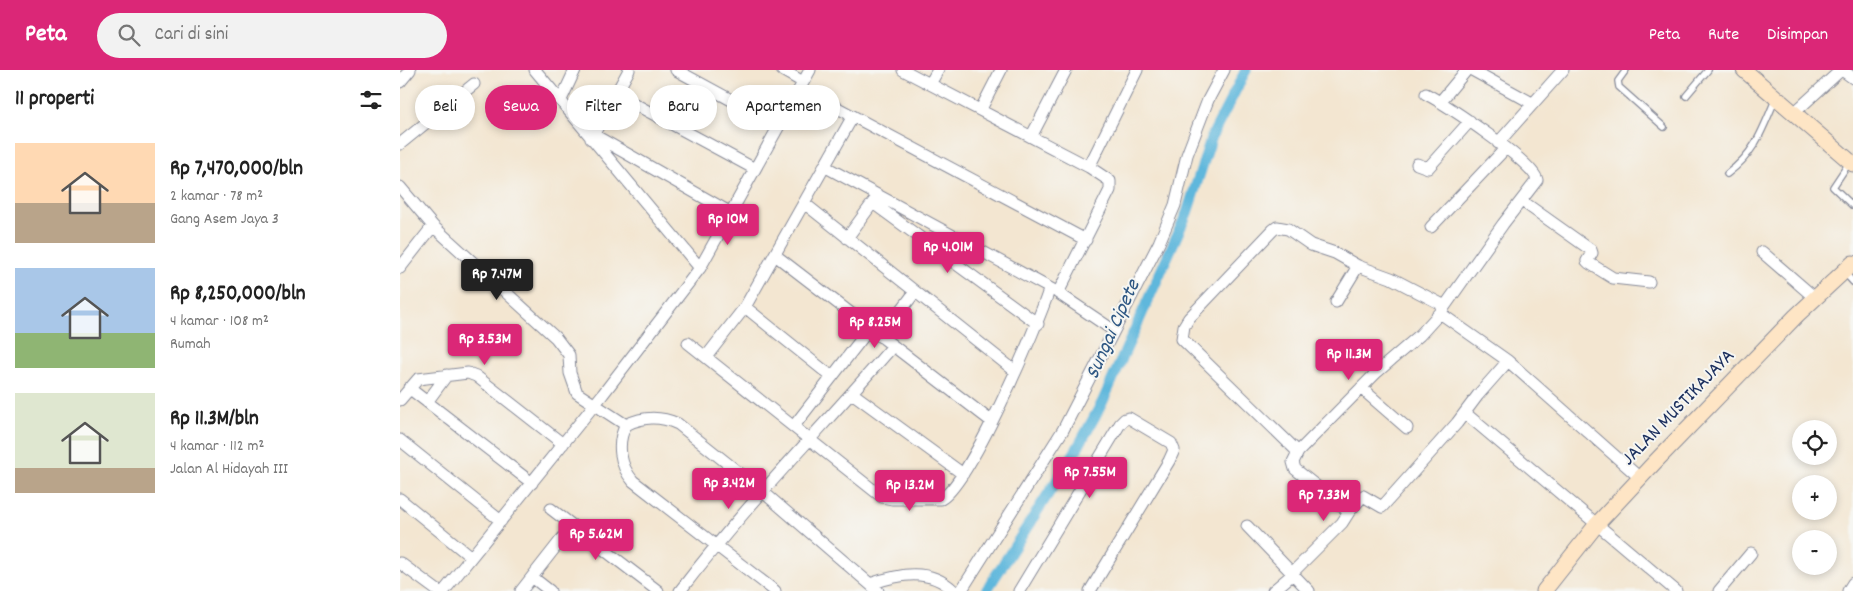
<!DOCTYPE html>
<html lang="id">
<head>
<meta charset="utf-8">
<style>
  :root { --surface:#fff; --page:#f2f2f2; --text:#222; --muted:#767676; --accent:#db2777 }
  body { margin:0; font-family:Dekko,sans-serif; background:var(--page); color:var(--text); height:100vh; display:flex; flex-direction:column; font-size:19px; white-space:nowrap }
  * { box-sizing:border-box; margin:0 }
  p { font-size:16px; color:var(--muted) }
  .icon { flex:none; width:28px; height:28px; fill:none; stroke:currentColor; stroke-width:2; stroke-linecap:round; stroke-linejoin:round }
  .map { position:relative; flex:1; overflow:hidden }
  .details { display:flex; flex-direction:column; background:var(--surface); width:400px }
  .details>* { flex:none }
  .hud { position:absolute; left:15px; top:15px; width:475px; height:45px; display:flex; gap:10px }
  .tools { position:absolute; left:1392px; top:350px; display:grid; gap:10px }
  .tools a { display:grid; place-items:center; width:45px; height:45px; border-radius:50%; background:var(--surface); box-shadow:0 2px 8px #0003; font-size:25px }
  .price { position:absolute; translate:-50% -42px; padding:0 11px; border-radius:5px; background:var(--accent); color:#fff; font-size:16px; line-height:32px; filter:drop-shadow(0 1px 2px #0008) }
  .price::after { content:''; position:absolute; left:50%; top:30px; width:15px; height:11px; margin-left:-8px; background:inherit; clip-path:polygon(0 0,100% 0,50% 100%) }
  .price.current { background:#222; color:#fff }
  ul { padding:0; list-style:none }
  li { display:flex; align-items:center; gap:15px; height:125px; padding:0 15px }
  li span { display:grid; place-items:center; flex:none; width:140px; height:100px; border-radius:0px; color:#555 }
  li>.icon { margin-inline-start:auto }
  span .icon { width:60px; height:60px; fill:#fffc; stroke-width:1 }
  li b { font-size:21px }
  h2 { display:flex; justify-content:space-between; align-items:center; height:60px; padding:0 15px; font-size:21px }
  .tag { padding:0 18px; border-radius:22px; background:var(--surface); box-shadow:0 2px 8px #0003; font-size:18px; line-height:45px }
  .tag.current { background:var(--accent); color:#fff }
  header { display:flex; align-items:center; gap:30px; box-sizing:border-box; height:70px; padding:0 25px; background:var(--accent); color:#fff }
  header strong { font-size:24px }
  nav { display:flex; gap:28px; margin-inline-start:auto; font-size:18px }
  .search { width:350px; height:45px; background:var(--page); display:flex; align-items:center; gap:12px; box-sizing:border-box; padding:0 18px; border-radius:28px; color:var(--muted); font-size:19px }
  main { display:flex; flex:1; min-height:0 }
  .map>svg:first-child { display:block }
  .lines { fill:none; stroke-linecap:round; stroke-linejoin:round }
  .canal { stroke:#5fb7dc; stroke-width:11 }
  .service-casing { stroke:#878a98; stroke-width:8 }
  .minor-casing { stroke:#878a98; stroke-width:13 }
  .secondary-casing { stroke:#878a98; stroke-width:17 }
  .service { stroke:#fff; stroke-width:5.5 }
  .minor { stroke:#fff; stroke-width:11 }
  .secondary { stroke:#fee5c5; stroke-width:15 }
  .labels { text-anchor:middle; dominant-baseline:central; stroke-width:4; stroke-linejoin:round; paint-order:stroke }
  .street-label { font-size:20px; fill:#1b2f5e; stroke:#f6f6f2 }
  .water-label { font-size:21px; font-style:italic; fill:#2f5884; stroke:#f6f6f2 }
</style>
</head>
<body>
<header>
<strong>Peta</strong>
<div class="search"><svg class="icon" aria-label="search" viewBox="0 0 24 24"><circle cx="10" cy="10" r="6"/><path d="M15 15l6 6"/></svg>Cari di sini</div>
<nav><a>Peta</a><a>Rute</a><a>Disimpan</a></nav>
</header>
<main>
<section class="details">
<h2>11 properti<svg class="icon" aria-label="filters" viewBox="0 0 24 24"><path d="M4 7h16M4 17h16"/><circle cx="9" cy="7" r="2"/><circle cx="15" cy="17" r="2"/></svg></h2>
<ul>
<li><span style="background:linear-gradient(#ffd9b3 60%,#b9a48a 0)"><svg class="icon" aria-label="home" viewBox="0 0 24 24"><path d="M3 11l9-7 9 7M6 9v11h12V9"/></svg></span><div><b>Rp 7,470,000/bln</b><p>2 kamar · 78 m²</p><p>Gang Asem Jaya 3</p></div></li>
<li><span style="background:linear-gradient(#a9c7e8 65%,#8fb573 0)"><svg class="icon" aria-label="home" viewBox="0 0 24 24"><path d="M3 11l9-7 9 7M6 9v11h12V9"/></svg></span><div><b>Rp 8,250,000/bln</b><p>4 kamar · 108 m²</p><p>Rumah</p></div></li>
<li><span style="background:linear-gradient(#dfe7d0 75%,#b9a48a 0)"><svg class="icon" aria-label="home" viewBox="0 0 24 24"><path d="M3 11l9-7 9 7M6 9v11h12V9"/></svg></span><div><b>Rp 11.3M/bln</b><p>4 kamar · 112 m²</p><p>Jalan Al Hidayah III</p></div></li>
</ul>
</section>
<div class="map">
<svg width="1453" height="521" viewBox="0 0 1453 521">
  <rect width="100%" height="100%" fill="#f6f6f2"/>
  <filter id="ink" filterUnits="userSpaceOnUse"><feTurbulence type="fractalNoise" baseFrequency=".02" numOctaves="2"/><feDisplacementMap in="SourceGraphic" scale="10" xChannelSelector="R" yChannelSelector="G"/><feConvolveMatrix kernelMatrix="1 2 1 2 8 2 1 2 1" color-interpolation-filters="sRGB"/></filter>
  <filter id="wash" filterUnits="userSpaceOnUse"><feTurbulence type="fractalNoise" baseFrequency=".0096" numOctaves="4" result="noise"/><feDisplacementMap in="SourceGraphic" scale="20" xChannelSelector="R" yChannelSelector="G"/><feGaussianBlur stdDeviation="1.12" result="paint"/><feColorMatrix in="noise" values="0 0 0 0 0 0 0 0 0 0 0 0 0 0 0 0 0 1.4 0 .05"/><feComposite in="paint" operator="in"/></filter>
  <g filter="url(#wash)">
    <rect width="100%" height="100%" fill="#f3e6d1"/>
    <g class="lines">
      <path class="canal" d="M586,521L677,379L702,333L787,143L812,66L846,0"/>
    </g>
  </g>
  <g filter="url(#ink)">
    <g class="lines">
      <defs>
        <path id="service" d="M1226,0L1218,11L1219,17L1264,57
          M1286,26L1308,0
          M1449,93L1433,117L1453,136
          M1327,104C1355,83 1362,61 1375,30
          M1444,202L1453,212"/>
        <path id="minor" d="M135,0L300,198
          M276,0L379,56
          M382,0L403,12
          M503,0L689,97L710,111V120L658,223L713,260
          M1072,0L1132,33
          M1442,0L1453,8
          M0,12L10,0
          M530,14L538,0
          M216,24L355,99
          M161,30L175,0
          M1040,32L1065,2
          M432,35L686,170
          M581,39L601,0
          M1394,43L1441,0
          M194,65L331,143
          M631,67L666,0
          M191,69L229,0
          M1098,73L1163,0
          M0,74L74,14
          M1017,94L1028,98L1070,51
          M424,96L655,221
          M689,97L737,0
          M0,117L33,156L156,268L169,285L170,303L177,323L226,355
          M1122,131L1191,180L1192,183L1187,191L1189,193L1213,208L1249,212
          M404,133L615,301
          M473,133L638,254
          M1031,157L1105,79
          M447,168L477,127
          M1362,182L1415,228
          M375,185L591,351
          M0,198L33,156
          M936,232L958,196
          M345,237L432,307
          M1040,243L1108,291L1240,408
          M481,267L515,222
          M288,273L482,427L492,429H541C570,413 637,257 649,220
          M306,287L345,237L453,46
          M9,318L132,413
          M961,318L1007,358
          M452,323L563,404
          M0,330L18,309L68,303L76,306L163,374
          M27,332L47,305
          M1065,343L1276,521
          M394,356L470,258
          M0,370L101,451
          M898,382L782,269L784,256L789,248L873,160L877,157L888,159L911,175L935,183L958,196L991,208L1045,236
          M0,429L71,487
          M151,439L258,521
          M949,442L963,426L982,437L1057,353L1078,325L1108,291
          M847,456L892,503
          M0,493L38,521
          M132,507L150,521
          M470,514C499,504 530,497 554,521
          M44,521L203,324L300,198L410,0
          M121,521L172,456
          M280,521C346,435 422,358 493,276
          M375,521L233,411C220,396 216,373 226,355C244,346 260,346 278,354L362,421L478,521
          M561,521L663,360L759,173L775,135L787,85L808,30L824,0
          M619,521L720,354L725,349L729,348L771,373L774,380L769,391L690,521
          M873,521L893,504
          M909,521L892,503L942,453L949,442L895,399L893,392L898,382L977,302L1020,265L1040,243L1103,154L1137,110C1134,92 1045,34 1026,24
          M1319,521L1351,483
          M1448,521L1453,513"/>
        <path id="secondary" d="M1344,0L1453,94
          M1144,521L1197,454L1255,392L1396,246L1453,193"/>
      </defs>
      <use href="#service" class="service-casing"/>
      <use href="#minor" class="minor-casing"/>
      <use href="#secondary" class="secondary-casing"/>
      <use href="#service" class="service"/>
      <use href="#minor" class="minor"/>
      <use href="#secondary" class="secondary"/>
    </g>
  </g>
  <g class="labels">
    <g class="street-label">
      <text transform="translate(1279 338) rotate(-46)">JALAN MUSTIKAJAYA</text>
    </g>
    <g class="water-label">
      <text transform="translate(714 260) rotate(-66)">Sungai Cipete</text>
    </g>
  </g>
</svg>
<div class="tools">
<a><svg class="icon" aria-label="locate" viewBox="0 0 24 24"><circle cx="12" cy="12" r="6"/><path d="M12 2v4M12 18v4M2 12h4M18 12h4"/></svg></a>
<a>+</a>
<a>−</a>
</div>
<b class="price" style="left:328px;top:176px">Rp 10M</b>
<b class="price" style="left:548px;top:204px">Rp 4.01M</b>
<b class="price current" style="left:97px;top:231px">Rp 7.47M</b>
<b class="price" style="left:475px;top:279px">Rp 8.25M</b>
<b class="price" style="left:85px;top:296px">Rp 3.53M</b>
<b class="price" style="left:949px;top:311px">Rp 11.3M</b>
<b class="price" style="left:690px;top:429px">Rp 7.55M</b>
<b class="price" style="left:329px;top:440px">Rp 3.42M</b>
<b class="price" style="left:510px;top:442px">Rp 13.2M</b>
<b class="price" style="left:924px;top:452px">Rp 7.33M</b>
<b class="price" style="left:196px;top:491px">Rp 5.62M</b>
<div class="hud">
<a class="tag">Beli</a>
<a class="tag current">Sewa</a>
<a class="tag">Filter</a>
<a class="tag">Baru</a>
<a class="tag">Apartemen</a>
</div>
</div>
</main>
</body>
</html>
